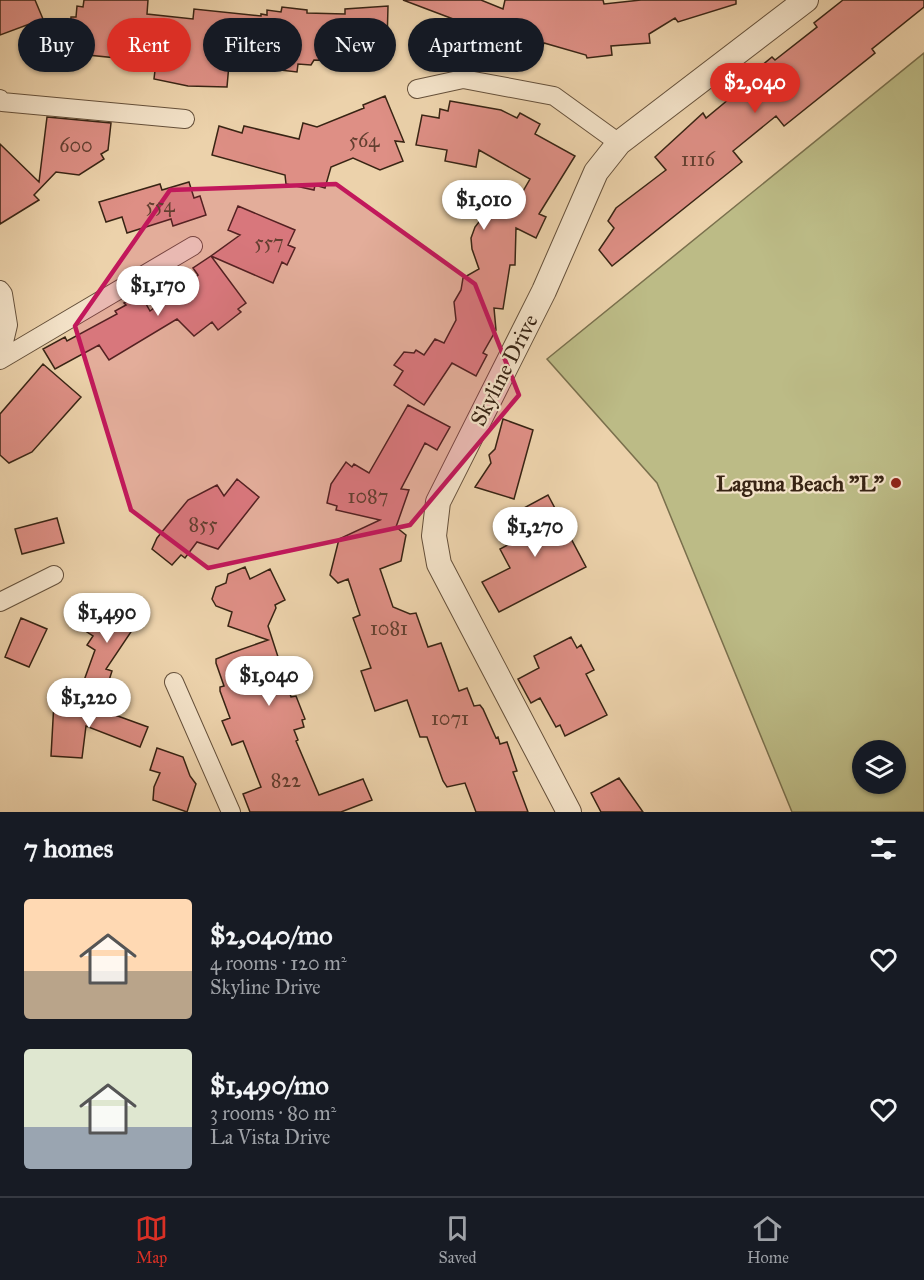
<!DOCTYPE html>
<html lang="en">
<head>
<meta charset="utf-8">
<style>
  :root { --surface:#171b24; --page:#242831; --text:#f1f3f6; --muted:#9ea1a6; --line:#363941; --accent:#d93025 }
  body { margin:0; font-family:"IM FELL Great Primer",serif; background:var(--page); color:var(--text); height:100vh; display:flex; flex-direction:column; font-size:22px; white-space:nowrap }
  * { box-sizing:border-box; margin:0 }
  p { font-size:20px; color:var(--muted) }
  .icon { flex:none; width:33px; height:33px; fill:none; stroke:currentColor; stroke-width:2; stroke-linecap:round; stroke-linejoin:round }
  .map { position:relative; height:812px; overflow:hidden }
  .drawer { display:flex; flex-direction:column; background:var(--surface); flex:1 }
  .drawer>* { flex:none }
  .hud { position:absolute; left:18px; top:18px; width:600px; height:54px; display:flex; gap:12px }
  .fabs { position:absolute; left:852px; top:740px; display:grid; gap:12px }
  .fabs a { display:grid; place-items:center; width:54px; height:54px; border-radius:50%; background:var(--surface); box-shadow:0 2px 4px #0004; font-size:30px }
  .price { position:absolute; translate:-50% -51px; padding:0 14px; border-radius:21px; background:#fff; color:#222; font-size:20px; line-height:39px; filter:drop-shadow(0 2px 3px #0008) }
  .price::after { content:''; position:absolute; left:50%; top:36px; width:18px; height:14px; margin-left:-9px; background:inherit; clip-path:polygon(0 0,100% 0,50% 100%) }
  .price.selected { background:var(--accent); color:#fff }
  ul { padding:0; list-style:none }
  li { display:flex; align-items:center; gap:18px; height:150px; padding:0 24px }
  li span { display:grid; place-items:center; flex:none; width:168px; height:120px; border-radius:6px; color:#555 }
  li>.icon { margin-inline-start:auto }
  span .icon { width:72px; height:72px; fill:#fffc; stroke-width:1 }
  li b { font-size:26px }
  h2 { display:flex; justify-content:space-between; align-items:center; height:72px; padding:0 24px; font-size:26px }
  .chip { padding:0 21px; border-radius:27px; background:var(--surface); box-shadow:0 2px 4px #0004; font-size:21px; line-height:54px }
  .chip.selected { background:var(--accent); color:#fff }
  .menu { display:flex; justify-content:space-around; align-items:center; height:84px; border-top:2px solid var(--line); background:var(--surface); font-size:16px; color:var(--muted) }
  .menu a { display:grid; justify-items:center; gap:3px }
  .menu .selected { color:var(--accent) }
  .map>svg:first-child { display:block }
  .green { fill:#bcbb86; stroke:#7a704d; stroke-width:1.5; fill-rule:evenodd }
  .building { fill:#de8f85; stroke:#382414; stroke-width:1.5 }
  .lines { fill:none; stroke-linecap:round; stroke-linejoin:round }
  .minor-casing { stroke:#65503a; stroke-width:20 }
  .tertiary-casing { stroke:#65503a; stroke-width:26 }
  .minor { stroke:#f3e2c8; stroke-width:18 }
  .tertiary { stroke:#f3e2c8; stroke-width:24 }
  .marked { fill:#c2185b; fill-opacity:0.2; stroke:#c2185b; stroke-width:4.5; stroke-linejoin:round }
  .poi-dot { fill:#8f2418; stroke:#f3e2c8; stroke-width:2 }
  .labels { text-anchor:middle; dominant-baseline:central; stroke-width:4.5; stroke-linejoin:round; paint-order:stroke }
  .number-label { font-size:20px; fill:#623f30 }
  .street-label { font-size:22px; fill:#382414; stroke:#f3e2c8 }
  .poi-label { font-size:22px; font-weight:bold; fill:#382414; stroke:#f3e2c8; text-anchor:end }
</style>
</head>
<body>
<div class="map">
<svg width="924" height="812" viewBox="0 0 924 812">
  <rect width="100%" height="100%" fill="#ecd2ab"/>
  <filter id="stains"><feTurbulence type="fractalNoise" baseFrequency=".00333" numOctaves="4"/><feColorMatrix values="0 0 0 0 .2 0 0 0 0 .09 0 0 0 0 .02 0 0 0 .5 -.17"/></filter>
  <radialGradient id="worn" r=".72"><stop offset=".6" stop-color="#630" stop-opacity="0"/><stop offset="1" stop-color="#630" stop-opacity=".3"/></radialGradient>
  <path class="green" d="M924,53V812H792L657,483L547,359ZM862,750H896V783H862Z"/>
  <path class="building" d="M0,0H35L43,19L0,35Z
    M84,0H148L147,14L193,19L194,9L261,16V14L267,15V10L281,12L282,7L307,10V13L345,14V9L388,6L387,45H373V55H361V62L314,60L311,65L298,64L297,72L229,64L227,87L188,86L154,79L156,62L68,53L71,17H76L77,6L83,7Z
    M403,0H481L503,9L505,0H603L604,4L641,0H736V4L678,22L675,18L649,34L650,43L611,46L612,55L587,58L586,55L544,43L542,48L517,41L511,31L489,25L485,31Z
    M843,0H924V7L872,49L875,53L784,126L776,116L733,151L742,162L612,266L599,250L614,228L608,221L616,208L666,170L655,157L703,113L706,118L752,80L749,76L772,57L775,60L817,27L814,23Z
    M385,96L404,142L395,141L403,161L380,170L353,158L331,167L325,188L315,185L314,190L286,184L285,175L212,155L219,126L242,133L244,126L299,139L303,123L317,127L364,108L363,105Z
    M450,101L501,110L517,118L520,113L540,124L535,134L575,156L539,214L546,217L536,238L516,228L515,265H510L503,309L494,308L496,330L483,353L487,355L476,376L452,363L424,405L394,385L403,371L394,365L404,352L414,353L416,350L424,355L435,339L444,343L456,320L454,302L461,290L463,278L479,269L472,249L471,238L475,227L486,213V205H515L530,179L479,150L476,167L445,161L447,150L416,145L422,115L439,118L440,109L448,111Z
    M47,117L111,123L108,150L101,154L104,159L79,175L56,172L34,195L39,200L0,224V144L39,182Z
    M189,182L194,198L200,196L206,215L173,226L171,219L127,233L122,217L106,222L99,202L160,184L162,190Z
    M238,206L295,230L288,245L295,248L287,265L282,262L273,283L211,256L240,235L228,230Z
    M211,256L246,303L238,309L241,312L218,330L212,322L194,336L177,319L109,360L99,345L55,369L43,349L65,337L67,341L117,314L115,311L126,305L124,303L141,295L150,311L198,275L193,268Z
    M43,364L81,397L32,452L9,463L0,455V414Z
    M408,405L450,427L437,450L425,443L401,489L409,490L396,527L406,535L401,561L380,569L393,607L410,614L416,613L428,647L441,643L459,691L467,688L474,706L480,705L483,709L496,738L498,737L500,744L507,742L517,771L513,772L528,812H476L465,783L447,787L443,781L427,737H420L407,700L375,711L361,671L371,668L353,618L360,615L348,579L338,583L330,575L339,539L380,520L336,510L337,506L327,503L331,484L346,462L352,467L354,464L369,473Z
    M503,419L533,430L514,499L475,487L491,463L489,455L495,449Z
    M237,479L259,497L218,549L197,542L185,558L181,555L172,565L152,549L157,538L188,500L217,485L224,496Z
    M548,495L586,567L499,612L482,582L510,568L500,549L534,531L522,509Z
    M57,518L64,543L22,554L15,529Z
    M245,567L250,579L270,569L285,600L275,605L276,608L268,626L291,697L296,696L305,719L302,720L304,727L294,730L298,740L296,741L319,795L363,779L372,800L341,812H250L243,794L261,787L243,741L232,745L222,721L230,718L220,691V687L224,686L216,663V659L231,653L268,640L228,626L232,612L216,606L212,599L216,587L226,583L228,574Z
    M111,596L141,617L106,669L112,671L105,693L93,687L83,703L77,700L95,650L87,645L93,636L87,632Z
    M21,618L47,629L29,667L5,657Z
    M571,637L577,648L581,645L594,670L586,674L607,715L565,736L560,725L556,727L540,698L531,703L518,679L539,668L534,656Z
    M54,702L93,707L148,727L140,747L86,726L82,758L51,756Z
    M157,748L183,757L190,776L196,784L187,812L153,800L154,787L160,773L150,770Z
    M619,778L643,812H601L591,793Z"/>
  <g class="lines">
    <defs>
      <path id="minor" d="M417,89L463,79L554,96L619,143
        M0,99L2,102L185,119
        M0,290L3,294L8,325L0,359
        M0,360L193,246
        M0,602L54,575
        M174,682L231,812"/>
      <path id="tertiary" d="M569,812L439,564L434,536L438,502L544,291L596,172L619,143L806,0"/>
    </defs>
    <use href="#minor" class="minor-casing"/>
    <use href="#tertiary" class="tertiary-casing"/>
    <use href="#minor" class="minor"/>
    <use href="#tertiary" class="tertiary"/>
  </g>
  <path class="marked" d="M336,184L475,284L519,395L410,525L208,568L131,510L75,326L170,190Z"/>
  <circle class="poi-dot" cx="896" cy="483" r="6"/>
  <g class="labels">
    <g class="number-label">
      <text x="364" y="140">564</text>
      <text x="76" y="145">600</text>
      <text x="698" y="159">1116</text>
      <text x="160" y="205">554</text>
      <text x="269" y="242">557</text>
      <text x="368" y="496">1087</text>
      <text x="203" y="524">855</text>
      <text x="389" y="628">1081</text>
      <text x="450" y="718">1071</text>
      <text x="286" y="780">822</text>
    </g>
    <g class="street-label">
      <text transform="translate(504 370) rotate(-63)">Skyline Drive</text>
    </g>
    <g class="poi-label">
      <text x="884" y="483">Laguna Beach "L"</text>
    </g>
  </g>
  <rect width="100%" height="100%" filter="url(#stains)"/>
  <rect width="100%" height="100%" fill="url(#worn)"/>
</svg>
<div class="fabs">
<a><svg class="icon" aria-label="layers" viewBox="0 0 24 24"><path d="M12 4l9 5-9 5-9-5zM3 14l9 5 9-5"/></svg></a>
</div>
<b class="price selected" style="left:755px;top:114px">$2,040</b>
<b class="price" style="left:484px;top:231px">$1,010</b>
<b class="price" style="left:158px;top:317px">$1,170</b>
<b class="price" style="left:535px;top:558px">$1,270</b>
<b class="price" style="left:107px;top:644px">$1,490</b>
<b class="price" style="left:269px;top:707px">$1,040</b>
<b class="price" style="left:89px;top:729px">$1,220</b>
<div class="hud">
<a class="chip">Buy</a>
<a class="chip selected">Rent</a>
<a class="chip">Filters</a>
<a class="chip">New</a>
<a class="chip">Apartment</a>
</div>
</div>
<section class="drawer">
<h2>7 homes<svg class="icon" aria-label="filters" viewBox="0 0 24 24"><path d="M4 7h16M4 17h16"/><circle cx="9" cy="7" r="2"/><circle cx="15" cy="17" r="2"/></svg></h2>
<ul>
<li><span style="background:linear-gradient(#ffd9b3 60%,#b9a48a 0)"><svg class="icon" aria-label="home" viewBox="0 0 24 24"><path d="M3 11l9-7 9 7M6 9v11h12V9"/></svg></span><div><b>$2,040/mo</b><p>4 rooms · 120 m²</p><p>Skyline Drive</p></div><svg class="icon" aria-label="heart" viewBox="0 0 24 24"><path d="M12 20l-8-8c-3-5 5-10 8-4 3-6 11-1 8 4z"/></svg></li>
<li><span style="background:linear-gradient(#dfe7d0 65%,#9aa5b1 0)"><svg class="icon" aria-label="home" viewBox="0 0 24 24"><path d="M3 11l9-7 9 7M6 9v11h12V9"/></svg></span><div><b>$1,490/mo</b><p>3 rooms · 80 m²</p><p>La Vista Drive</p></div><svg class="icon" aria-label="heart" viewBox="0 0 24 24"><path d="M12 20l-8-8c-3-5 5-10 8-4 3-6 11-1 8 4z"/></svg></li>
</ul>
</section>
<nav class="menu">
<a class="selected"><svg class="icon" aria-label="map" viewBox="0 0 24 24"><path d="M3 6l6-2 6 2 6-2v14l-6 2-6-2-6 2zM9 4v14M15 6v14"/></svg>Map</a>
<a><svg class="icon" aria-label="saved" viewBox="0 0 24 24"><path d="M7 4h10v16l-5-4-5 4z"/></svg>Saved</a>
<a><svg class="icon" aria-label="home" viewBox="0 0 24 24"><path d="M3 11l9-7 9 7M6 9v11h12V9"/></svg>Home</a>
</nav>
</body>
</html>
